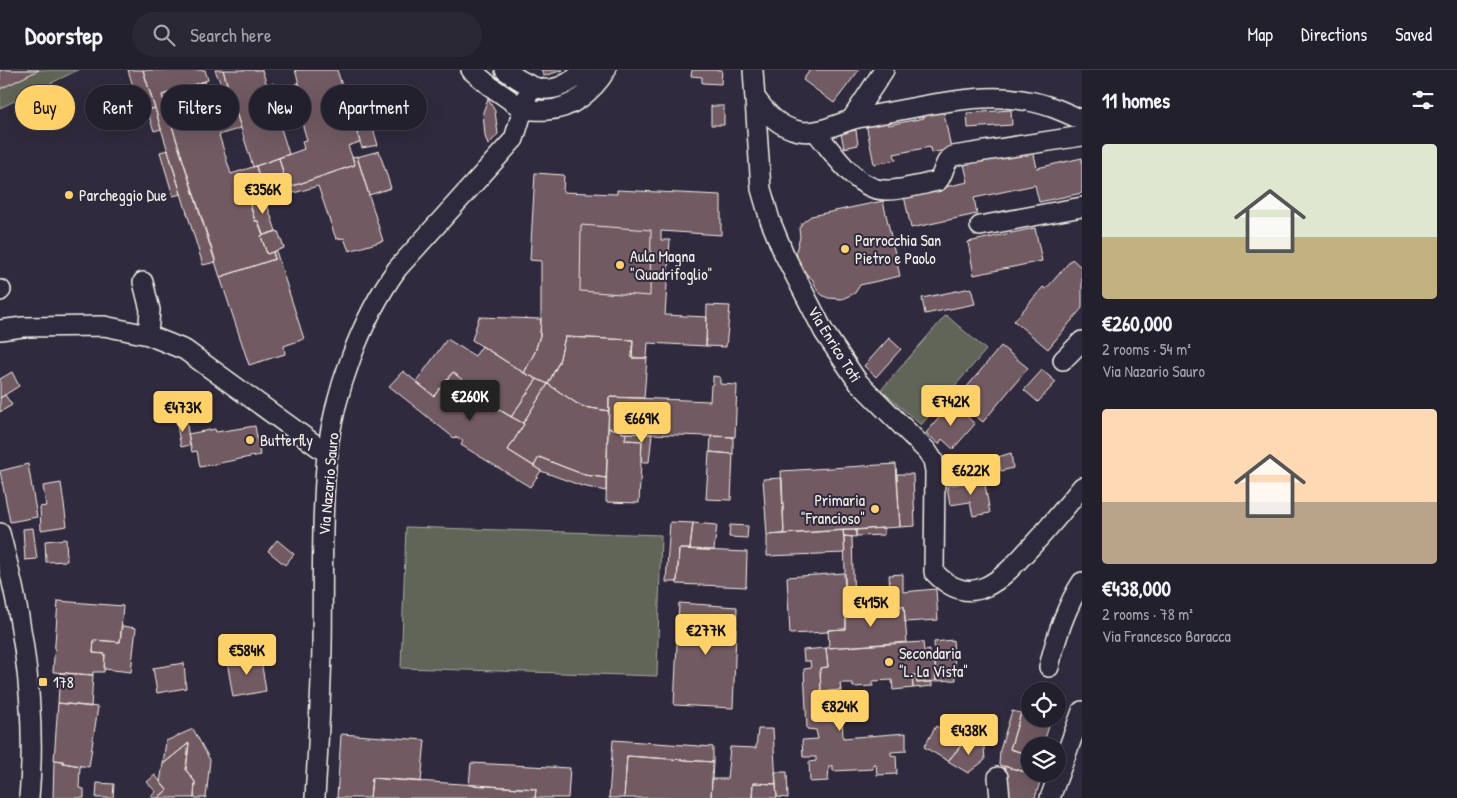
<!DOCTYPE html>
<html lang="en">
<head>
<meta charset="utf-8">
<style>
  :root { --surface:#23202e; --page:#2b2836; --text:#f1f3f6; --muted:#a3a3aa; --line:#403e4a; --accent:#ffd166 }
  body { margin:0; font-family:"Patrick Hand",sans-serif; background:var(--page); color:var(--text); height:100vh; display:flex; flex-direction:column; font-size:19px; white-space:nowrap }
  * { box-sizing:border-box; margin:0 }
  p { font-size:16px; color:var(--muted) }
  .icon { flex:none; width:28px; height:28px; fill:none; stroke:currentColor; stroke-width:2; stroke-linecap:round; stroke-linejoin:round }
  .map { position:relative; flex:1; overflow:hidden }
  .sheet { display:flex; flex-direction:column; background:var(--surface); width:375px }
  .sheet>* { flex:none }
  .top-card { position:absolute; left:15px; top:15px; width:475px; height:45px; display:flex; gap:10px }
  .fabs { position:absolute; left:1021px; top:612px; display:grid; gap:10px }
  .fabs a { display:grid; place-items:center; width:45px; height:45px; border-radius:50%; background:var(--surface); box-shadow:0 5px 20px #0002,0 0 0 1px var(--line); font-size:25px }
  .price { position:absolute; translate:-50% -42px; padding:0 11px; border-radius:5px; background:var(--accent); color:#111; font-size:16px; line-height:32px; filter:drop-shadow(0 1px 2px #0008) }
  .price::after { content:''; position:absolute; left:50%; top:30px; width:15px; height:11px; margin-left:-8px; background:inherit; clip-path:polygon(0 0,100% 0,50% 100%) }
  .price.current { background:#222; color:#fff }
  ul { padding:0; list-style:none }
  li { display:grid; align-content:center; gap:10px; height:265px; padding:0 20px }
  li span { display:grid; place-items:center; height:155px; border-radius:5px; color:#555 }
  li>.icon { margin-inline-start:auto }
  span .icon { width:90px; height:90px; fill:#fffc; stroke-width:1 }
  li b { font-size:21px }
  h2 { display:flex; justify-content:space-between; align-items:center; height:60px; padding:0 20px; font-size:21px }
  .tag { padding:0 18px; border-radius:22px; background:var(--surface); box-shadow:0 5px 20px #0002,0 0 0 1px var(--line); font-size:18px; line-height:45px }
  .tag.current { background:var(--accent); color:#111 }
  header { display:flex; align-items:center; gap:30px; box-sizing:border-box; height:70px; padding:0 25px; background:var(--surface); border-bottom:1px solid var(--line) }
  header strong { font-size:24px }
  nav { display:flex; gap:28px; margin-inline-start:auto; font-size:18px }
  .search { width:350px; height:45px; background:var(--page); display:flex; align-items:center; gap:12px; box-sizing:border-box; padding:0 18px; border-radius:28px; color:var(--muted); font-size:19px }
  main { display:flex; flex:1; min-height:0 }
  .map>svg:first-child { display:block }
  .green { fill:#606558; stroke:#aaaba0 }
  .building { fill:#725a62; stroke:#f4f1e8 }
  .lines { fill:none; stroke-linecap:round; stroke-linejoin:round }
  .minor-casing { stroke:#f4f1e8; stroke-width:22 }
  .minor { stroke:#2f2a3d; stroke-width:19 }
  .poi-dot { fill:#ffd166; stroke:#2f2a3d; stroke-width:2 }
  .labels { text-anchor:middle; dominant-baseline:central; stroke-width:4; stroke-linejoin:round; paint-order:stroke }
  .poi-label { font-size:16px; fill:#f4f1e8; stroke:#2f2a3d; text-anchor:start }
  .street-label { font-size:16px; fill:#f4f1e8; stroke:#2f2a3d }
</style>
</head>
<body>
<header>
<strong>Doorstep</strong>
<div class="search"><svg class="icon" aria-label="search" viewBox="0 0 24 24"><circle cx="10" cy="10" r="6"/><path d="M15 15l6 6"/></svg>Search here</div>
<nav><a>Map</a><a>Directions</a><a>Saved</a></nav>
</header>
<main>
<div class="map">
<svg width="1082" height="728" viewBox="0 0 1082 728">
  <rect width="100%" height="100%" fill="#2f2a3d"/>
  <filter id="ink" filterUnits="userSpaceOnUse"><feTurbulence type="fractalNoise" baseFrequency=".02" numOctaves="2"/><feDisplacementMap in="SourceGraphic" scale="10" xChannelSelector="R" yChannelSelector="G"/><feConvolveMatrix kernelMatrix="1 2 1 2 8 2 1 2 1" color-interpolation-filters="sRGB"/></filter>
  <g filter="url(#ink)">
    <path class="green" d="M0,0H78L0,38Z
      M946,245L986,280L921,355L881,320Z
      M406,457L661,465L657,606L401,598Z"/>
    <path class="building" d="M0,0H39L0,19Z
      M128,0H143L155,38L141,42Z
      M143,0H205L208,10L162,25L216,192L203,195Z
      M215,0H223L227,13L221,14Z
      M223,0H262L267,15L273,13L276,20L289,16L292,27L273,33L289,84L253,97Z
      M295,0H337L360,72L348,76L355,95L287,118L279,88L304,79L302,71L307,70L296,33L304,30Z
      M541,0H563L544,6Z
      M692,0H722L721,14L702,13V7L691,6Z
      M810,0H859L834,33L803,10Z
      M205,11L211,33L231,27L241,58L219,65L231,104L256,96L264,126L249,131L255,151H258L263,165L261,166L267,184L273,182L275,189L220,207L162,25Z
      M299,13L304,30L294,33L289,16Z
      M360,17L378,75L362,78L344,22Z
      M488,29L495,41L498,64L488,75L485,66L483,42Z
      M711,36H724V55H711Z
      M155,38L161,59L154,61L147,40Z
      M943,38L951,79L931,83L930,77L894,84L896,90L874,94L866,54L887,50L888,55L924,48L923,42Z
      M1011,40L1012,55L968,58L967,43Z
      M856,60L858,75L844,78L841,63Z
      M168,80L181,124L173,126L160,82Z
      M1033,80L1037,98L1082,88V123L1039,132L1035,115L974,128L977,144L911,158L904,126L968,112L964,94Z
      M379,81L391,118L369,125L357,87Z
      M357,86L383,171L349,181L344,168L336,169L318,116L266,131L256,96L279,88L287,118L355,95L352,87Z
      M535,103L564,105L563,122L617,124V120L721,125V165L661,161V170H670L665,245L707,247L706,276L648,273L647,288H632L633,270L565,267L559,292L548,314L524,303L535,282L540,265L541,249V191L530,190Z
      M264,126L276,161L263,165L258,151H255L249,131Z
      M883,131L900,206L860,215L855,223L842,229L828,228L822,225L817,220L813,210L802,200L798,192L796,181L800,167L799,159L802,153L811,146Z
      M581,155L651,160L650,226L580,221Z
      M1035,158L1042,191L974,205L968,172Z
      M278,161L284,178L267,184L261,166Z
      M276,181L304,269L284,276L285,284L249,295L220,207L275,189L273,182Z
      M1072,189L1082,198V238L1048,279L1014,251L1043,217L1046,219Z
      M971,218L975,234L925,244L922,228Z
      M707,235L730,236L726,277L706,276Z
      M479,247L541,249L540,265L535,282L524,303L472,270Z
      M565,267L633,270L632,288H647L644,328L609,327V341L584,337L576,333L548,314L559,292Z
      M889,268L901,279L876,307L864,296Z
      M447,269L475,286L482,276L524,303L537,309L511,347L493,336L453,302L434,326L416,312Z
      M1001,276L1028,298L983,352L956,330Z
      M1042,300L1056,312L1038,332L1024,320Z
      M403,301L434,326L453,302L493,336L524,354L508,380L541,401L530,417L461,375L463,371L455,367L454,368L389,316Z
      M12,302L19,316L0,328V309Z
      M713,306L720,307V314L737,315L735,367L622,363V360L608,358L609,327L710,331L711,315L713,314Z
      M537,309L548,314L523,353L511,347Z
      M548,314L576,333L584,337L609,341L606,408L585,405L564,397L539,387L534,396L508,380L524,354L523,353Z
      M5,325L12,335L0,342V328Z
      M952,333L975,354L953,379L942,369L939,374L926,363Z
      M186,349L190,375L181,377L176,351Z
      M255,356L260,385L200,397L197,381L192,382L188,364L215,359L216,362Z
      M608,358L622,360V363H626L625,370L642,371L639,433L606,432Z
      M626,363L652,364L649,392H641L642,371L625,370Z
      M711,366L733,367V384L710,382Z
      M709,382L733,384L731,430L706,429Z
      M1011,383L1013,398L1001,401L998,387Z
      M539,387L564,397L585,405L606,408V421L582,416L541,401L534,396Z
      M28,394L37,447L10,452L0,401Z
      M896,394L900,457L784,464L781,401Z
      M897,404H913L915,456L900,457Z
      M782,408L784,464L767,465L763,409Z
      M984,409L990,443L973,446L970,432L950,435L947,416Z
      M61,413L67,456L41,460L40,437L46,436L43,416Z
      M670,452L693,453L690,479H679L677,512H666Z
      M693,453L717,455L714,480L690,479Z
      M730,455L748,456L747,468L729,467Z
      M33,458L37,489L25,490L23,459Z
      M884,458V465L856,466V460Z
      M843,460H856V467L844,466Z
      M843,460L845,483L767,486V465Z
      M844,466L852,467L854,539H846Z
      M66,469L67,491L46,492L45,471Z
      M277,470L294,484L285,495L268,481Z
      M679,479L747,482L746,517L677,514Z
      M844,503L846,539V559L828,560V562L790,564L787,507Z
      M903,504V522L936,519L938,550L905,552L904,536L891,537L889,505Z
      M58,531L123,536L120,572L94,570L93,583L105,584L104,602H93V605L53,602Z
      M679,533L737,537L733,638L674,635Z
      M904,536L907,572L829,578L828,560L846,559V539Z
      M122,556L136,558L131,602L104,599L105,584L93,583L94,570L120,572Z
      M953,570L956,610L936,611L934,572Z
      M923,572L924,581L930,580L931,592H935L936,611L917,613L916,605H912L913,618L893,620L892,610L873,611V616L853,617V613H840L841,620L821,622L820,598L828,597L826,578Z
      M826,578L828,597L820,598L821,622L841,620L843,668L906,663V681L891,682V685L896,686L897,704L877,705L876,694H873V699L833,701V696H829L828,711L810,712L809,692L816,691V687H803L802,670L818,669L816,660L807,659L804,599L811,598L810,591H804L803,580Z
      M260,584L266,621L233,627L227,591Z
      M184,593L186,618L157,623L153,598Z
      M60,603L93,605L91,637L58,633Z
      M912,605H916L917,613L932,612V616L913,618Z
      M58,633L98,637L89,697L63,693V691L54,690Z
      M1012,641L1021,643L1010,679L1030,685L1029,703L999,695L1000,680Z
      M1021,643L1030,645V649H1036L1050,653L1044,672L1039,670L1038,676H1030V685L1010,679Z
      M981,651L983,665L967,677L963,673Z
      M936,656L964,672L948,691L924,677Z
      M193,659L210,690L206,728H194L195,712L186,700L189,673L163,694L166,671Z
      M758,659H773L776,714L753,713L752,728H711L712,709H727L730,677L756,678Z
      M341,664L425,670L421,712L372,708L370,728H337Z
      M983,665L985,690L968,703L948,691L963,673L967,677Z
      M613,670L713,677V692L627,686L624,728H609Z
      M189,673L186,700L195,712L194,728H158L167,720L160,712L163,694Z
      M627,686L713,692L711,728H624Z
      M54,690L63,691V693L80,696L79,718L84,719V728H53Z
      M471,693L570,698L568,728H535L536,719L469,715Z
      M1004,696L1029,703L1030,699V704H1036L1035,710L1040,712L1035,728H1004Z
      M775,702H787L788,728L777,727Z
      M155,705L167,720L158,728H153L151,726L156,722L147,712Z
      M372,708L536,719L535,728H370Z
      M97,713L114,714L113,728H96Z
      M753,713L776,714L777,728H752Z"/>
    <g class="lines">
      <defs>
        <path id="minor" d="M471,0L490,16L523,39
          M505,0C536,23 554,28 585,0
          M753,0L761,119L770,150L784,184L824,262L858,312L927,381L933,390L935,401L934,502C972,542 1002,509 1029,479C1048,459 1065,438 1082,417
          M755,27C767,44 779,57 799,61C820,65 839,52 858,48C879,44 901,40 922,36C956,30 993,24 1028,31C1047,34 1064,42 1082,50
          M523,39C531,40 539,41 547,40C572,39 593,21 606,0
          M851,50L884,0
          M816,62C833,82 856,120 885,120C900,121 923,114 938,111C945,102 943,92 953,86L1082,66
          M980,156L1082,137
          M143,212L150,240L148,265
          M0,221L1,220
          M0,260L23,257L104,256L148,265L185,280L328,384
          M1063,290L1082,271
          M0,463C23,548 37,639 29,728
          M1049,597C1056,567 1065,538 1082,512
          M998,707L1000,728
          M315,728C318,678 321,627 322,577C323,513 321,449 327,385C334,323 361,249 397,199L514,69L530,17
          M1050,728L1082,641"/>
      </defs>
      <use href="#minor" class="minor-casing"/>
      <use href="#minor" class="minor"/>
    </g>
  </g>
  <g class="poi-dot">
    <circle cx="69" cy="125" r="5"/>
    <circle cx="845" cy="179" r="5"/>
    <circle cx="620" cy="195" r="5"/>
    <circle cx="250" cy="370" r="5"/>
    <circle cx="875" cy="439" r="5"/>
    <circle cx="889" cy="592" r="5"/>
    <rect x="38" y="607" width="10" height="10" rx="2.5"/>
  </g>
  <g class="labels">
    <g class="poi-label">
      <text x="79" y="125">Parcheggio Due</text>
      <text x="855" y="170">Parrocchia San<tspan x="855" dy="18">Pietro e Paolo</tspan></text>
      <text x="630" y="186">Aula Magna<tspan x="630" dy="18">"Quadrifoglio"</tspan></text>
      <text x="260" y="370">Butterfly</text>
      <text x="865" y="430" text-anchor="end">Primaria<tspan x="865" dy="18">"Francioso"</tspan></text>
      <text x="899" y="583">Secondaria<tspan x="899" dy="18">"L. La Vista"</tspan></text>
      <text x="53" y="612">178</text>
    </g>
    <g class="street-label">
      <text transform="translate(835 274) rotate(58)">Via Enrico Toti</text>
      <text transform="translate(328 414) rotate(-85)">Via Nazario Sauro</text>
    </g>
  </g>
</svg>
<div class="fabs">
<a><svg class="icon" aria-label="locate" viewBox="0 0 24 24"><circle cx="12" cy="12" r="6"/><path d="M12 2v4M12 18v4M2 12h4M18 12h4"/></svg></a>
<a><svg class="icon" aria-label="layers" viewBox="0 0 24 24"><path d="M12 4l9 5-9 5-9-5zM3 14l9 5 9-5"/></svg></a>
</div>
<b class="price" style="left:263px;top:145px">€356K</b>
<b class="price current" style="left:470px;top:352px">€260K</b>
<b class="price" style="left:951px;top:357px">€742K</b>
<b class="price" style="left:183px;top:363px">€473K</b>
<b class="price" style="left:642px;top:374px">€669K</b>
<b class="price" style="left:971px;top:426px">€622K</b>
<b class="price" style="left:871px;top:558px">€415K</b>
<b class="price" style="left:706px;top:586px">€277K</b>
<b class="price" style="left:247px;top:606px">€584K</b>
<b class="price" style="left:840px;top:662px">€824K</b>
<b class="price" style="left:969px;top:686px">€438K</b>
<div class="top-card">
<a class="tag current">Buy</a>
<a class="tag">Rent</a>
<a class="tag">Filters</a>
<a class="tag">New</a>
<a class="tag">Apartment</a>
</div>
</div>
<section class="sheet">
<h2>11 homes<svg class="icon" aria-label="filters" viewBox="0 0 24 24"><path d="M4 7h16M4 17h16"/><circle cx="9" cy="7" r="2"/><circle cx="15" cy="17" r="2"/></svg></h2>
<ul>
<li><span style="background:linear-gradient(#dfe7d0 60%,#c2b280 0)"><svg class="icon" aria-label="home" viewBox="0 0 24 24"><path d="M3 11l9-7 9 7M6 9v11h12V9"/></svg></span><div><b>€260,000</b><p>2 rooms · 54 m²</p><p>Via Nazario Sauro</p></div></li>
<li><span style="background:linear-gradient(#ffd9b3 60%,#b9a48a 0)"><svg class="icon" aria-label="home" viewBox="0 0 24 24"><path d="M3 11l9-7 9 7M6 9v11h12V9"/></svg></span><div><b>€438,000</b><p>2 rooms · 78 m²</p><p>Via Francesco Baracca</p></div></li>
</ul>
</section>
</main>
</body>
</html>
